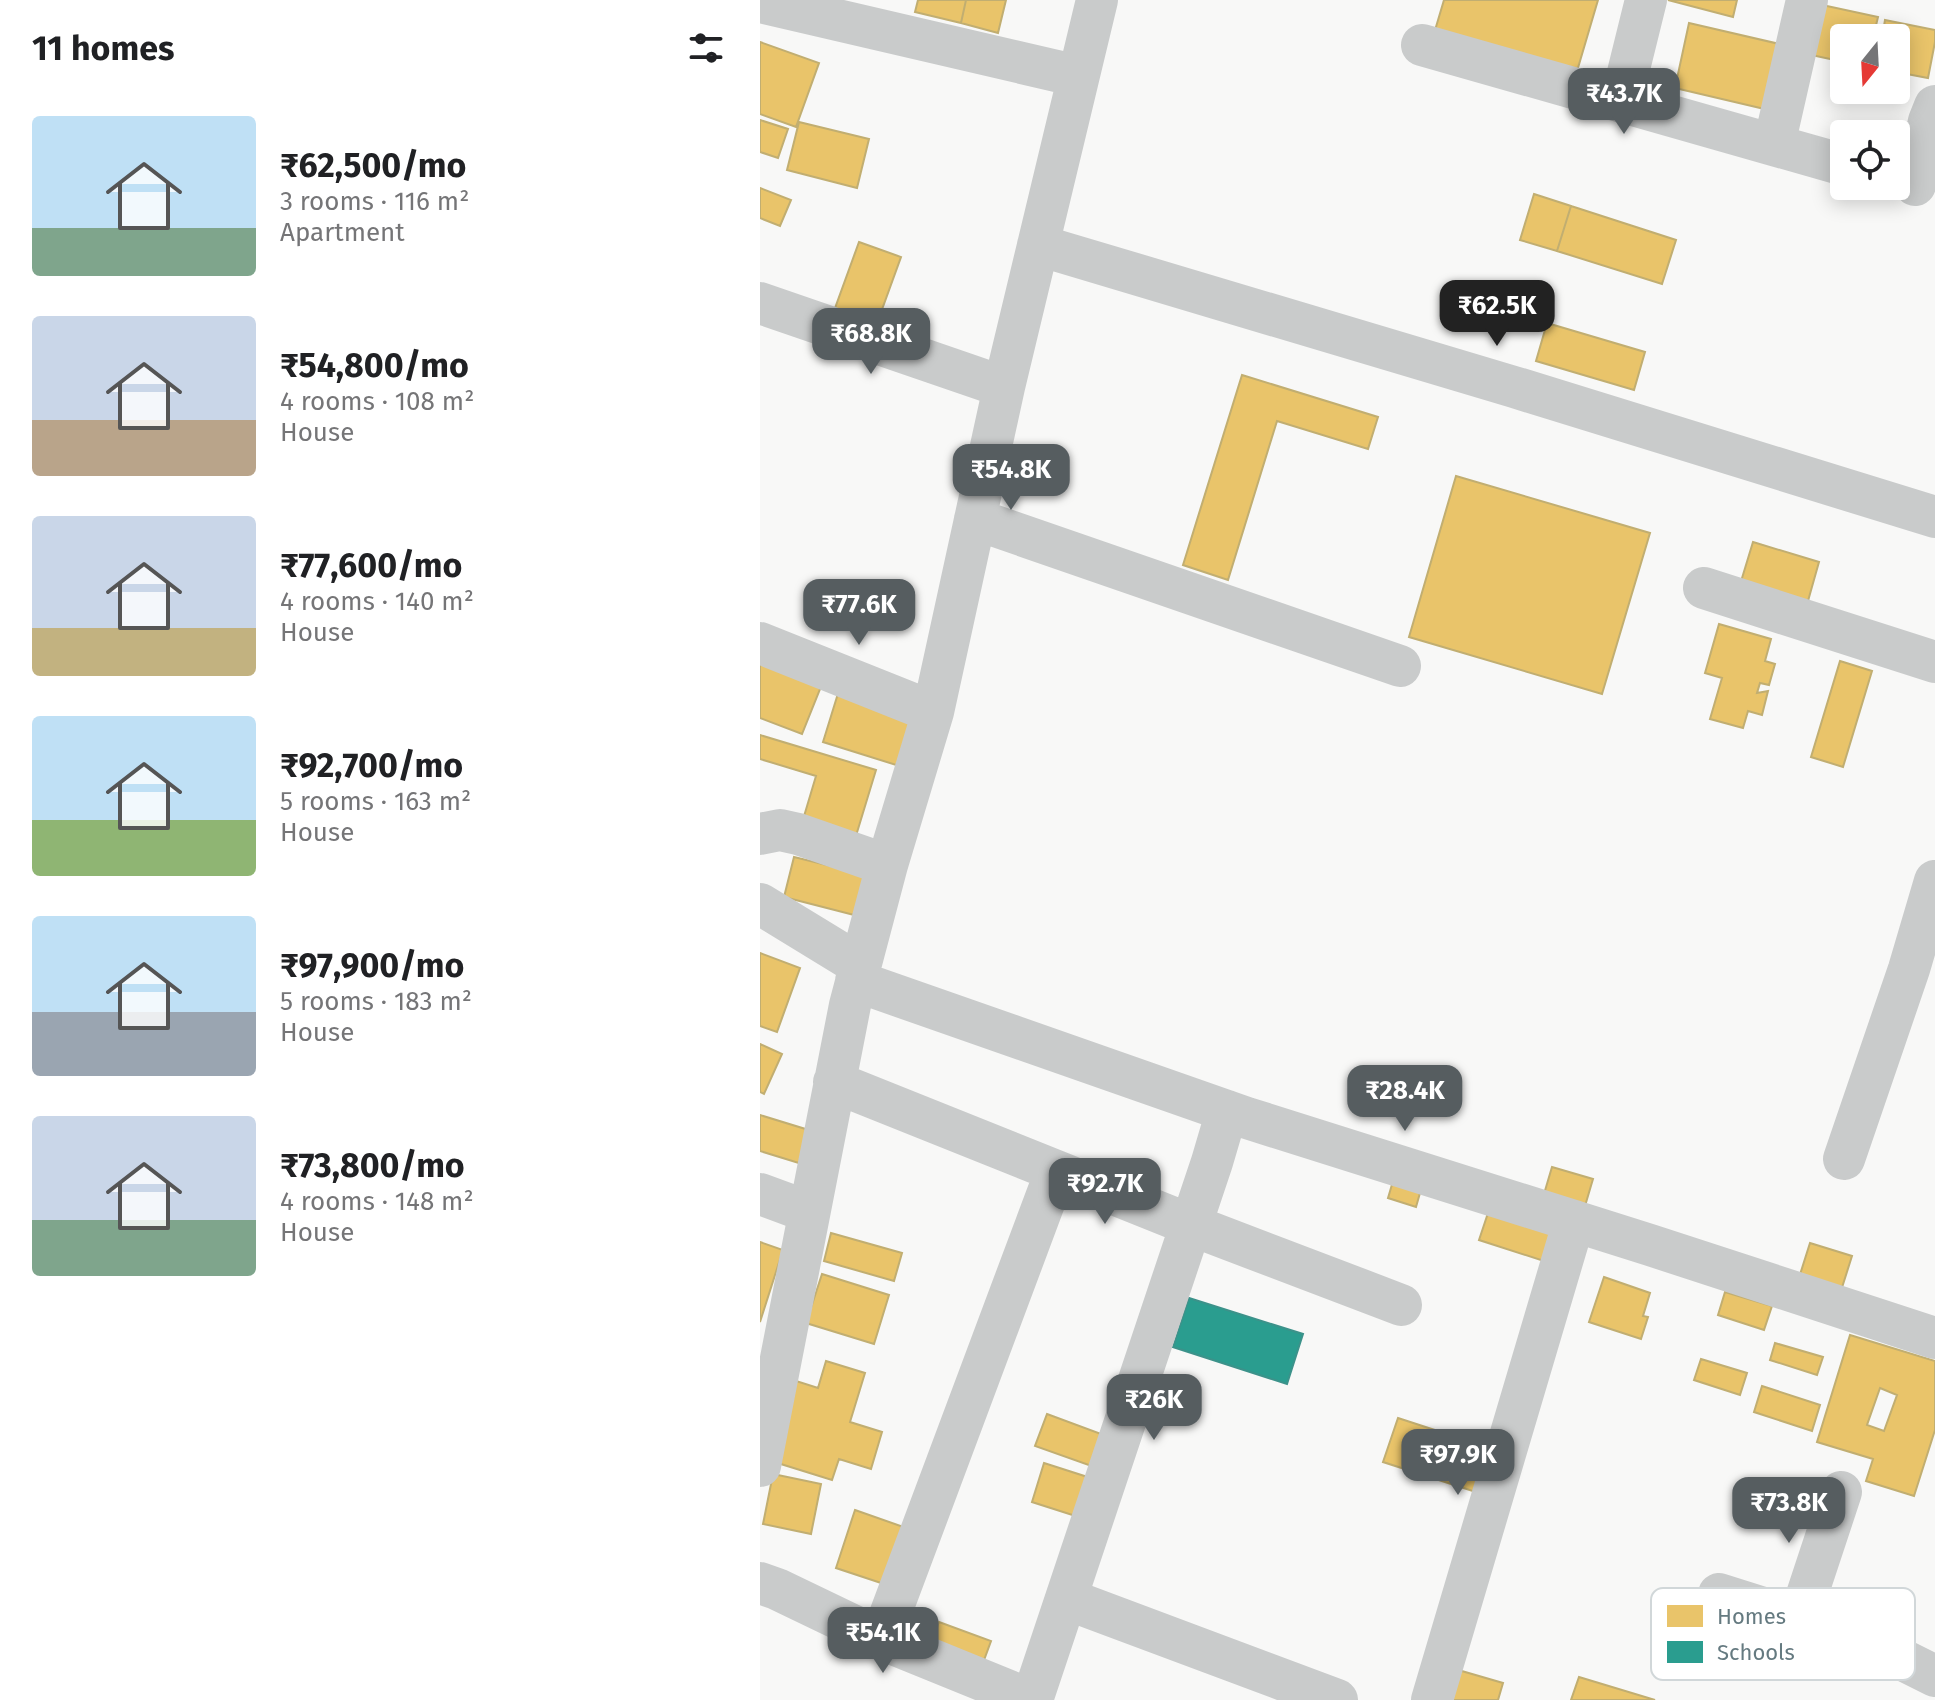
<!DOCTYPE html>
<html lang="en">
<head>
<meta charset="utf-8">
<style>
  :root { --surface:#fff; --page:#f2f2f2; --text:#202124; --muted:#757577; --accent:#565d60 }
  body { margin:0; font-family:"Fira Sans",sans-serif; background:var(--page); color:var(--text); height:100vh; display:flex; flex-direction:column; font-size:30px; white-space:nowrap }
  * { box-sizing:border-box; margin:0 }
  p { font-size:26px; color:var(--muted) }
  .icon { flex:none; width:44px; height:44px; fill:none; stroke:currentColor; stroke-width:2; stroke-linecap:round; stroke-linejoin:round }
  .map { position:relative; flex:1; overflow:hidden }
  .panel { display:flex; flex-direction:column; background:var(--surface); width:760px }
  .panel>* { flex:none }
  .needle { width:52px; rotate:198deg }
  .buttons { position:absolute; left:1070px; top:24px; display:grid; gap:16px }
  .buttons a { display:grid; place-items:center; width:80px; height:80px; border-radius:8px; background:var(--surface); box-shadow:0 4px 20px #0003; font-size:40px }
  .price { position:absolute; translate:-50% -68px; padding:0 18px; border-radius:16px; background:var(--accent); color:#fff; font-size:26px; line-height:52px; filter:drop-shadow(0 2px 4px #0008) }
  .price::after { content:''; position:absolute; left:50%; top:48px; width:24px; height:18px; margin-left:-12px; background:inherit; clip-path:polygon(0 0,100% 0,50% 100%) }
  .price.current { background:#222; color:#fff }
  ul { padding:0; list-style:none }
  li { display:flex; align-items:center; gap:24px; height:200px; padding:0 32px }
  li span { display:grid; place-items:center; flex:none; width:224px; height:160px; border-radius:8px; color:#555 }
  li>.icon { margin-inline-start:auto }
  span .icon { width:96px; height:96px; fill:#fffc; stroke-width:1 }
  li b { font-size:34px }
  h2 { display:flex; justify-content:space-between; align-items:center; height:96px; padding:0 32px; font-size:34px }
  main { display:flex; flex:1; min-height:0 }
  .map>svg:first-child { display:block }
  .homes { fill:#e9c46a; stroke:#c1ae71; stroke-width:2; fill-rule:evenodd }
  .schools { fill:#2a9d8f; stroke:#3c928a; stroke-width:2 }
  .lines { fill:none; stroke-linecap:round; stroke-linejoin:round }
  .minor { stroke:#c9cbcb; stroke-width:42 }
  .key { fill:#fff; stroke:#d1d7d9; stroke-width:2 }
  .key-label { font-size:22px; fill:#657a80 }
</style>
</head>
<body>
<main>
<section class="panel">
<h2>11 homes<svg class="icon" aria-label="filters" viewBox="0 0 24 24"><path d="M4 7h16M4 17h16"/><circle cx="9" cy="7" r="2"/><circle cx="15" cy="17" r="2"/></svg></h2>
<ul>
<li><span style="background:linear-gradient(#bfe0f5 70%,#7fa58c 0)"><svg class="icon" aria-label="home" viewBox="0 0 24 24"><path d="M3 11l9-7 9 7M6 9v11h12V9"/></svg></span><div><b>₹62,500/mo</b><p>3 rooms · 116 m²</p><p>Apartment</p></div></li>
<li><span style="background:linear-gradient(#c9d6e8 65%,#b9a48a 0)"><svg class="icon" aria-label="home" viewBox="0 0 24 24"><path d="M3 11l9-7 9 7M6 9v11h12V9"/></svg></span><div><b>₹54,800/mo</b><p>4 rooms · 108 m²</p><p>House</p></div></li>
<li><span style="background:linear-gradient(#c9d6e8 70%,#c2b280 0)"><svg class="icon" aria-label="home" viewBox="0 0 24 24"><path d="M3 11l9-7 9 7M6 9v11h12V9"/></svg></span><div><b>₹77,600/mo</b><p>4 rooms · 140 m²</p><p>House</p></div></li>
<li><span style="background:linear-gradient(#bfe0f5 65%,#8fb573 0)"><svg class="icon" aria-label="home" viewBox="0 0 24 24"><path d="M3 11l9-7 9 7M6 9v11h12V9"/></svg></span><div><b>₹92,700/mo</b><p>5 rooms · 163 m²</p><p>House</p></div></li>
<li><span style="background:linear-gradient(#bfe0f5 60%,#9aa5b1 0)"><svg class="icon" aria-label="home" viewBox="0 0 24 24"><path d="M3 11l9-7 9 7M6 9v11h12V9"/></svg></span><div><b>₹97,900/mo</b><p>5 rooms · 183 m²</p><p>House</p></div></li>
<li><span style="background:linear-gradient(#c9d6e8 65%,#7fa58c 0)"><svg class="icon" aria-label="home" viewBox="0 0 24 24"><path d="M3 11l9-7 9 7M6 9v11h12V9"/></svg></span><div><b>₹73,800/mo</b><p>4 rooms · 148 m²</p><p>House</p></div></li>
</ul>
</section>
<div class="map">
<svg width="1175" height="1700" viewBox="0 0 1175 1700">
  <rect width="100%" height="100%" fill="#f8f8f7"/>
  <path class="homes" d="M158,0H206L201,23L155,12Z
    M206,0H246L238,33L201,23Z
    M684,0H838L815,78L673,37Z
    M908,0H977L973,17Z
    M1053,3L1118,17L1113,38H1084V62L1042,53Z
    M1125,20L1175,30V42L1168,78L1136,72V38H1122Z
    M929,23L1028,46L1013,111L915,88Z
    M0,42L59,63L36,127L0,114Z
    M0,120L28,129L18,158L0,152Z
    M39,122L109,139L97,188L27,170Z
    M0,188L31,200L20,226L0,218Z
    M774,194L811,206L797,251L760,240Z
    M811,206L916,240L902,284L797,251Z
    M99,242L141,257L116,326L74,311Z
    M787,323L885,352L874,390L776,361Z
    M482,375L618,417L608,449L517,421L468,580L423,565Z
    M696,476L890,533L842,694L649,637Z
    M993,542L1059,562L1046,608L979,588Z
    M959,624L1011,639L1005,661L1015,664L1009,685L1000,683L997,693L1008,691L1002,715L988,711L983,728L950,719L962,678L945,673Z
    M0,661L62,684L42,734L0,718Z
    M1080,661L1112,671L1083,767L1051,757Z
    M80,687L166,715L149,769L63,742Z
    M0,735L116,770L95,839L42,823L56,776L0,759Z
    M34,857L108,875L98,916L24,897Z
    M0,953L40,968L17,1032L0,1026Z
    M0,1044L22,1054L4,1094L0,1092Z
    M0,1115L52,1131L42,1164L0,1151Z
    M792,1167L833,1179L825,1206L784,1194Z
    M636,1171L664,1179L656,1207L628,1198Z
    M732,1201L797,1223L784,1261L719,1240Z
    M71,1233L142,1253L134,1281L64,1261Z
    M0,1242L23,1250L0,1322Z
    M1050,1243L1092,1256L1079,1297L1037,1284Z
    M62,1274L129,1295L114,1344L46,1323Z
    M844,1277L890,1293L883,1316L888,1317L881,1339L829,1322Z
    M965,1292L1012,1306L1004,1330L958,1315Z
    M1090,1335L1175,1361V1430L1154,1496L1106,1481L1113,1459L1057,1442ZM1120,1388L1137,1395L1124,1431L1107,1425Z
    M1015,1343L1063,1357L1057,1375L1010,1360Z
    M941,1359L987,1373L980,1395L934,1380Z
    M66,1361L105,1373L90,1422L122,1432L111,1469L79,1459L72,1480L8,1460L33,1380L58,1388Z
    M1002,1386L1060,1405L1052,1431L994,1412Z
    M287,1414L352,1438L340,1469L275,1446Z
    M638,1418L736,1450L722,1494L623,1462Z
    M284,1463L340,1481L328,1520L272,1502Z
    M13,1474L61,1484L51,1534L3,1524Z
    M95,1510L152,1530L133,1587L76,1568Z
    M179,1622L231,1641L220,1671L168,1652Z
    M688,1667L743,1683L738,1700H678Z
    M819,1677L895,1700H811Z"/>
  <path class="schools" d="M429,1298L543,1334L527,1384L413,1347Z"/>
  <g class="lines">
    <path class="minor" d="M0,2L318,76
      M662,45L1084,165
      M861,101L886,0
      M1014,145L1047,0
      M1155,185L1169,121L1175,106
      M278,245L754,387L1175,517
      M0,303L244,387
      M215,519L640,666
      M944,588L1175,662
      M0,643L173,712
      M0,834L20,830L38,834L127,865
      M0,904L100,965
      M96,981L487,1118L890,1245L1175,1338
      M74,1082L431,1225L641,1305
      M1084,1159L1149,969L1175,881
      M0,1194L49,1212
      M0,1466L90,1005L127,865L173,712L244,387L337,0
      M0,1583L17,1589L121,1639L271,1700
      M959,1594L1099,1638L1175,1676
      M307,1599L577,1700
      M1039,1619L1081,1492
      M121,1639L296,1171
      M272,1700L452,1162L467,1111
      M672,1700L814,1221"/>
  </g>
  <rect x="891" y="1588" width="264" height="92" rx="12" class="key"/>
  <rect x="907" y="1605" width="36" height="22" fill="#e9c46a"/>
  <rect x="907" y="1641" width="36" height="22" fill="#2a9d8f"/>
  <g class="key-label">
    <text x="957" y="1624">Homes</text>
    <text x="957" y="1660">Schools</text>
  </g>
</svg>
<div class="buttons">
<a><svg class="needle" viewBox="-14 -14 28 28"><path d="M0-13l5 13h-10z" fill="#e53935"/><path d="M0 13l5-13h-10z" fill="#757577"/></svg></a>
<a><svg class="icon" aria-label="locate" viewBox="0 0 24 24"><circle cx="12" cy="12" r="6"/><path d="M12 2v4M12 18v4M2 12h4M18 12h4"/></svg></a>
</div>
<b class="price" style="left:864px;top:136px">₹43.7K</b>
<b class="price current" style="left:737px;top:348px">₹62.5K</b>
<b class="price" style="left:111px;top:376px">₹68.8K</b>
<b class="price" style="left:251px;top:512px">₹54.8K</b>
<b class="price" style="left:99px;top:647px">₹77.6K</b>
<b class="price" style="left:645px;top:1133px">₹28.4K</b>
<b class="price" style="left:345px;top:1226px">₹92.7K</b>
<b class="price" style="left:394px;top:1442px">₹26K</b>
<b class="price" style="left:698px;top:1497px">₹97.9K</b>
<b class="price" style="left:1029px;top:1545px">₹73.8K</b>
<b class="price" style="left:123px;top:1675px">₹54.1K</b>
</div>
</main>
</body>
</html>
